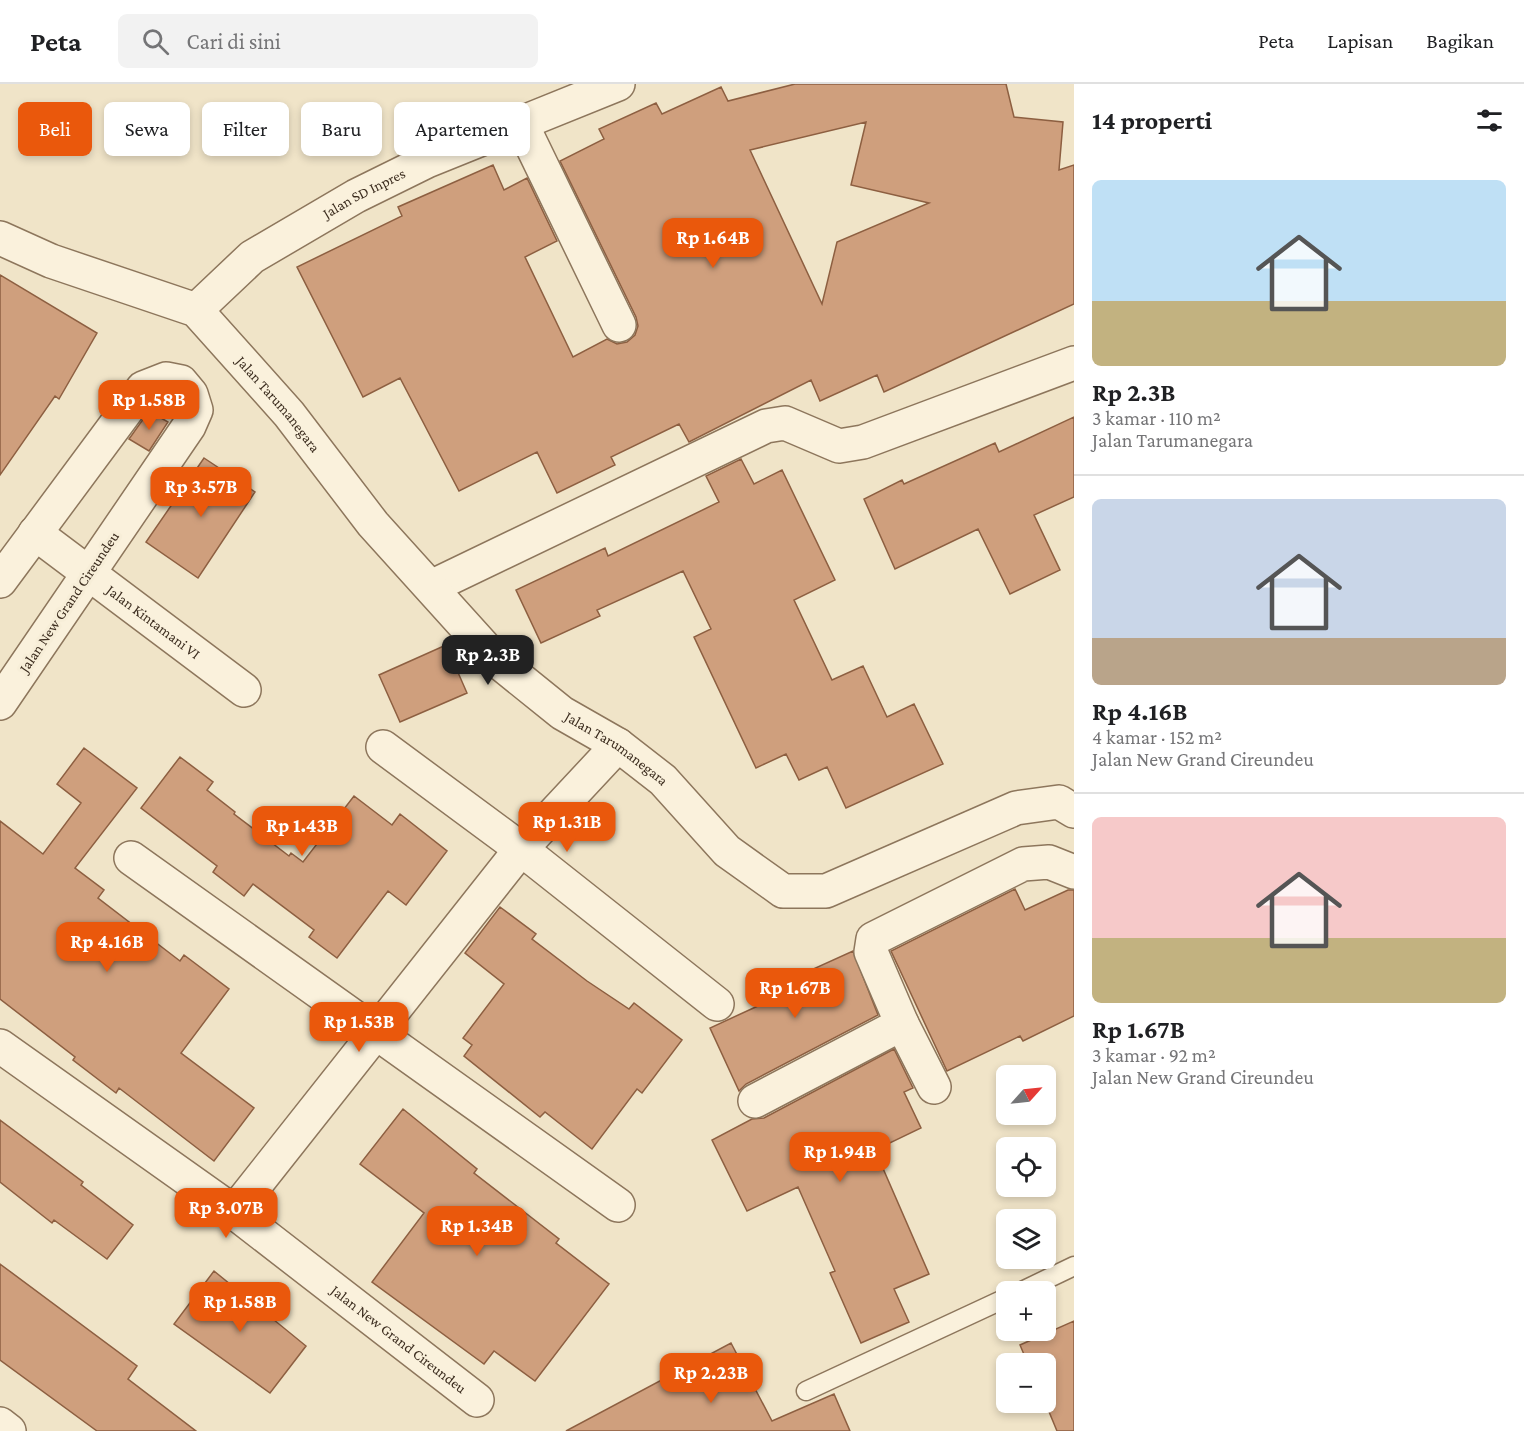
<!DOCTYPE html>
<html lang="id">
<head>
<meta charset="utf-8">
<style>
  :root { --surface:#fff; --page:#f2f2f2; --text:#202124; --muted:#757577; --line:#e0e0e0; --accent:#ea580c }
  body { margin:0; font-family:"Crimson Pro",serif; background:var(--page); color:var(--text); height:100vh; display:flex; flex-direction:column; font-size:22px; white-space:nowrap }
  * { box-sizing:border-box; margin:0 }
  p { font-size:20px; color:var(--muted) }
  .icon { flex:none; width:33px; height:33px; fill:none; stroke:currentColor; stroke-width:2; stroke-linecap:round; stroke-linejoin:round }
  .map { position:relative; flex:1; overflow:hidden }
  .sheet { display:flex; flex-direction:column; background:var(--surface); width:450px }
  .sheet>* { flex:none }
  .banner { position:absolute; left:18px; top:18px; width:570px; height:54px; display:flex; gap:12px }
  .needle { width:39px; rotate:63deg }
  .buttons { position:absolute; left:996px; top:981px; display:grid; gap:12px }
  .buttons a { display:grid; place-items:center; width:60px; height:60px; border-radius:9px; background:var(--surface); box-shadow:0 3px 9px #0003; font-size:30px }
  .price { position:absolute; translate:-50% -51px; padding:0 14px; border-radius:12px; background:var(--accent); color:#fff; font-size:20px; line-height:39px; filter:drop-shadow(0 2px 3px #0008) }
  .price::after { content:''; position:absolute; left:50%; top:36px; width:18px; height:14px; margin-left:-9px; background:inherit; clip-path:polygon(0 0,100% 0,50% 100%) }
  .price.current { background:#222; color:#fff }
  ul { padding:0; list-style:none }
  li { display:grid; align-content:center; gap:12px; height:318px; padding:0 18px }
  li+li { border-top:2px solid var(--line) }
  li span { display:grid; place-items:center; height:186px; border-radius:9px; color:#555 }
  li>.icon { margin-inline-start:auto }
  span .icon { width:108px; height:108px; fill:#fffc; stroke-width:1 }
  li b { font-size:26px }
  h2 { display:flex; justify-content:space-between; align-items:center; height:72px; padding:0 18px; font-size:26px }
  .chip { padding:0 21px; border-radius:9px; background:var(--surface); box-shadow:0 3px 9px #0003; font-size:21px; line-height:54px }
  .chip.current { background:var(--accent); color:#fff }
  header { display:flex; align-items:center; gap:36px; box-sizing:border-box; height:84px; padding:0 30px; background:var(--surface); border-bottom:2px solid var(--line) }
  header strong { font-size:28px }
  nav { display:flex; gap:33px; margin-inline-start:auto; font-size:21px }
  .search { width:420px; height:54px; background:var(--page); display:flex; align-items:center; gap:15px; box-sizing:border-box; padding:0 21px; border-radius:9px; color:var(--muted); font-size:22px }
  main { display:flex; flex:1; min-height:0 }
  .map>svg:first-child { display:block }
  .building { fill:#cf9f7d; stroke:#8d5f41; stroke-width:1.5; fill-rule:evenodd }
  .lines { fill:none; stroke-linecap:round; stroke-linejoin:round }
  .service-casing { stroke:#8d765c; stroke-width:21 }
  .minor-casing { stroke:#8d765c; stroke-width:36 }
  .tertiary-casing { stroke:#8d765c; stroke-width:36 }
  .service { stroke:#faf1dc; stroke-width:18 }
  .minor { stroke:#faf1dc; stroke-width:33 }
  .tertiary { stroke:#faf1dc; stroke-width:33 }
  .labels { text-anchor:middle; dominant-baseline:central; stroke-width:6; stroke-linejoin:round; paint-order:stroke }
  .street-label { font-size:15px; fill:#3d2e20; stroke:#f7eed8 }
</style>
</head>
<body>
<header>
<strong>Peta</strong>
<div class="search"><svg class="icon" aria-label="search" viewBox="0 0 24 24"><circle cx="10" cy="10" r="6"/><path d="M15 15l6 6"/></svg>Cari di sini</div>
<nav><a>Peta</a><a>Lapisan</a><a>Bagikan</a></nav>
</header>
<main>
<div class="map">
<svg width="1074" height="1347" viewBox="0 0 1074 1347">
  <rect width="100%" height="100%" fill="#f0e4c8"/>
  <path class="building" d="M795,0H1006L1014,33L1063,38L1059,86L1074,81V220L884,308L877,291L820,317L811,296L689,358L679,340L611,373L615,381L557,409L537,368L459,407L400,294L363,313L297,183L402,132L398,123L493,81L504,106L527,94L557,157L525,173L573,273L607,255L617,260L627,258L635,251L638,242L636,233L560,77L604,55L599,45L656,19L662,30L721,3L728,17ZM866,38L851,101L929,119L837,158L822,220L750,66Z
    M0,191L97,249L59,315L55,312L0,391Z
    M149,327L168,338L149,367L129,355Z
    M1074,333V413L1034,431L1060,486L1010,510L978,445L895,485L864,415L902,396L904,400L995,359L999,368Z
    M204,374L255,408L198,494L146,458Z
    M741,375L754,400L782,386L835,496L794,516L832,596L863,582L887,633L914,620L943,680L846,724L827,683L799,696L786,670L756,684L694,553L711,545L683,487L597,526L600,532L541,559L516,506L605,464L608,472L719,418L706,392Z
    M446,561L467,609L400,638L379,591Z
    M84,664L137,704L75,784L104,806L98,814L180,877L184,871L229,905L181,969L254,1024L214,1077L119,1004L116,1009L73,976L75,973L0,915V737L43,770L81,719L57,700Z
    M180,673L213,698L207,706L235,728L234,730L289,772L291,769L303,778L354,712L392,741L400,730L447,767L406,821L388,807L337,874L309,853L314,846L253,800L244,812L213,788L217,782L141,724Z
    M1015,805L1025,826L1068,806H1074V932L1023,957L1020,952L947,987L891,867Z
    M500,823L536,850L532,855L587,897L629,925L634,919L682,956L642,1009L637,1005L592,1065L545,1028L540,1033L464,972L472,961L463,954L504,900L465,869Z
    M853,867L878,931L746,1000L739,1007L710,944L760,921L756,911Z
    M894,965L913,1004L904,1008L921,1044L875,1066L929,1190L894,1205L909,1238L861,1259L830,1189L835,1187L798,1103L747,1127L712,1056L752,1035L764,1034Z
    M403,1025L477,1085L474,1089L559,1155L556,1159L609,1200L535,1297L494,1267L484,1280L372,1198L424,1129L360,1080Z
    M0,1036L83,1098L81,1101L133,1141L107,1175L54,1136L52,1139L0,1098Z
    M0,1180L137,1282L128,1295L196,1347H97L0,1276Z
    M214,1187L306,1262L270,1309L174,1240Z
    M1074,1237V1347H1057L1045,1318L1046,1280H1028L1020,1261Z
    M731,1259L772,1337L834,1310L850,1347H566Z"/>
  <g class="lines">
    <defs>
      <path id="service" d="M1020,1208L1074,1182
        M806,1307L1006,1214"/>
      <g id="minor">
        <path d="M521,39L619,241"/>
        <path id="s1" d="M196,226L252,173L356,112L427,77L618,0"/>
        <path id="s2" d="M35,449L244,606"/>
        <path d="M0,497L143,304L166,295L181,298L191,310L196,326L189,342L0,619"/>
        <path d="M431,503L766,342L785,339L839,362L863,358L1074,279"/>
        <path d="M383,663L521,765L717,920"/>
        <path d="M131,774L618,1121"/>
        <path d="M902,940L934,1003"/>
        <path id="s3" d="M0,962L234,1128L477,1316"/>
        <path d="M755,1017L902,940L871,868L873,855L1023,780L1049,778L1074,788"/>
        <path d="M234,1128L521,765L618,661"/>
        <path d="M0,1340L9,1347"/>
      </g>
      <g id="tertiary">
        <path id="s4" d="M0,154L51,177L196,226L289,330L373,440L495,575L562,629L618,661L663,696L727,767L783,807H826L1016,724L1059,718L1074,727"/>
      </g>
    </defs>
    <use href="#service" class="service-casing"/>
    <use href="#minor" class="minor-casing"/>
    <use href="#tertiary" class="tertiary-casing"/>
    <use href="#service" class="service"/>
    <use href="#minor" class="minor"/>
    <use href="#tertiary" class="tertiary"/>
  </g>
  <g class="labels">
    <g class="street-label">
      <text stroke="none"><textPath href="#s1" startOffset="206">Jalan SD Inpres</textPath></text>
      <text stroke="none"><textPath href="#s4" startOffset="334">Jalan Tarumanegara</textPath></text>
      <text transform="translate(69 518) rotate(-56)">Jalan New Grand Cireundeu</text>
      <text stroke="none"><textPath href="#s2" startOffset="148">Jalan Kintamani VI</textPath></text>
      <text stroke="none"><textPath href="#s4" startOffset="820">Jalan Tarumanegara</textPath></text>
      <text stroke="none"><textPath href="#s3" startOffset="495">Jalan New Grand Cireundeu</textPath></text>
    </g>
  </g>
</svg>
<div class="buttons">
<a><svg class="needle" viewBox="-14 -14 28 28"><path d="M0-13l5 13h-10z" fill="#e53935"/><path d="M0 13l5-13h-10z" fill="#757577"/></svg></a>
<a><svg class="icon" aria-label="locate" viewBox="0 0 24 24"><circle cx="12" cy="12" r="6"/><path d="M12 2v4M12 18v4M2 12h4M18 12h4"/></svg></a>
<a><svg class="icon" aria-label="layers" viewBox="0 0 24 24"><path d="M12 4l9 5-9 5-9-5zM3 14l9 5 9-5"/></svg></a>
<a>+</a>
<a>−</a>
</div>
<b class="price" style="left:713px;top:185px">Rp 1.64B</b>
<b class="price" style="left:149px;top:347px">Rp 1.58B</b>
<b class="price" style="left:201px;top:434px">Rp 3.57B</b>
<b class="price current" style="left:488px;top:602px">Rp 2.3B</b>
<b class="price" style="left:567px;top:769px">Rp 1.31B</b>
<b class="price" style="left:302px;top:773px">Rp 1.43B</b>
<b class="price" style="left:107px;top:889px">Rp 4.16B</b>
<b class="price" style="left:795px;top:935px">Rp 1.67B</b>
<b class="price" style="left:359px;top:969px">Rp 1.53B</b>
<b class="price" style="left:840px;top:1099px">Rp 1.94B</b>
<b class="price" style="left:226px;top:1155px">Rp 3.07B</b>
<b class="price" style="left:477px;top:1173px">Rp 1.34B</b>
<b class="price" style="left:240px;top:1249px">Rp 1.58B</b>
<b class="price" style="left:711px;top:1320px">Rp 2.23B</b>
<div class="banner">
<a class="chip current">Beli</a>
<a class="chip">Sewa</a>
<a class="chip">Filter</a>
<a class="chip">Baru</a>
<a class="chip">Apartemen</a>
</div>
</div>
<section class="sheet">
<h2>14 properti<svg class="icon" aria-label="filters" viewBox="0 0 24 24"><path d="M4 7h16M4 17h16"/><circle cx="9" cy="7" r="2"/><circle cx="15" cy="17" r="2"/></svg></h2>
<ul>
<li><span style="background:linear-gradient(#bfe0f5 65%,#c2b280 0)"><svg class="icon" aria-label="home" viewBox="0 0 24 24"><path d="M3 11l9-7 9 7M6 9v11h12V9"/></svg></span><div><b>Rp 2.3B</b><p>3 kamar · 110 m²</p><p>Jalan Tarumanegara</p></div></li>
<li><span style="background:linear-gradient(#c9d6e8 75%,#b9a48a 0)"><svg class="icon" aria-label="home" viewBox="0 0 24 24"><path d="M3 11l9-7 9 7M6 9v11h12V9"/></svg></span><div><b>Rp 4.16B</b><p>4 kamar · 152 m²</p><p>Jalan New Grand Cireundeu</p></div></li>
<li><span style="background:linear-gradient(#f6c9c9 65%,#c2b280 0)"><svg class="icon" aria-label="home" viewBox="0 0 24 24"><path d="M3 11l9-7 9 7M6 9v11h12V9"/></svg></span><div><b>Rp 1.67B</b><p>3 kamar · 92 m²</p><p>Jalan New Grand Cireundeu</p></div></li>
</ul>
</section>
</main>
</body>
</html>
